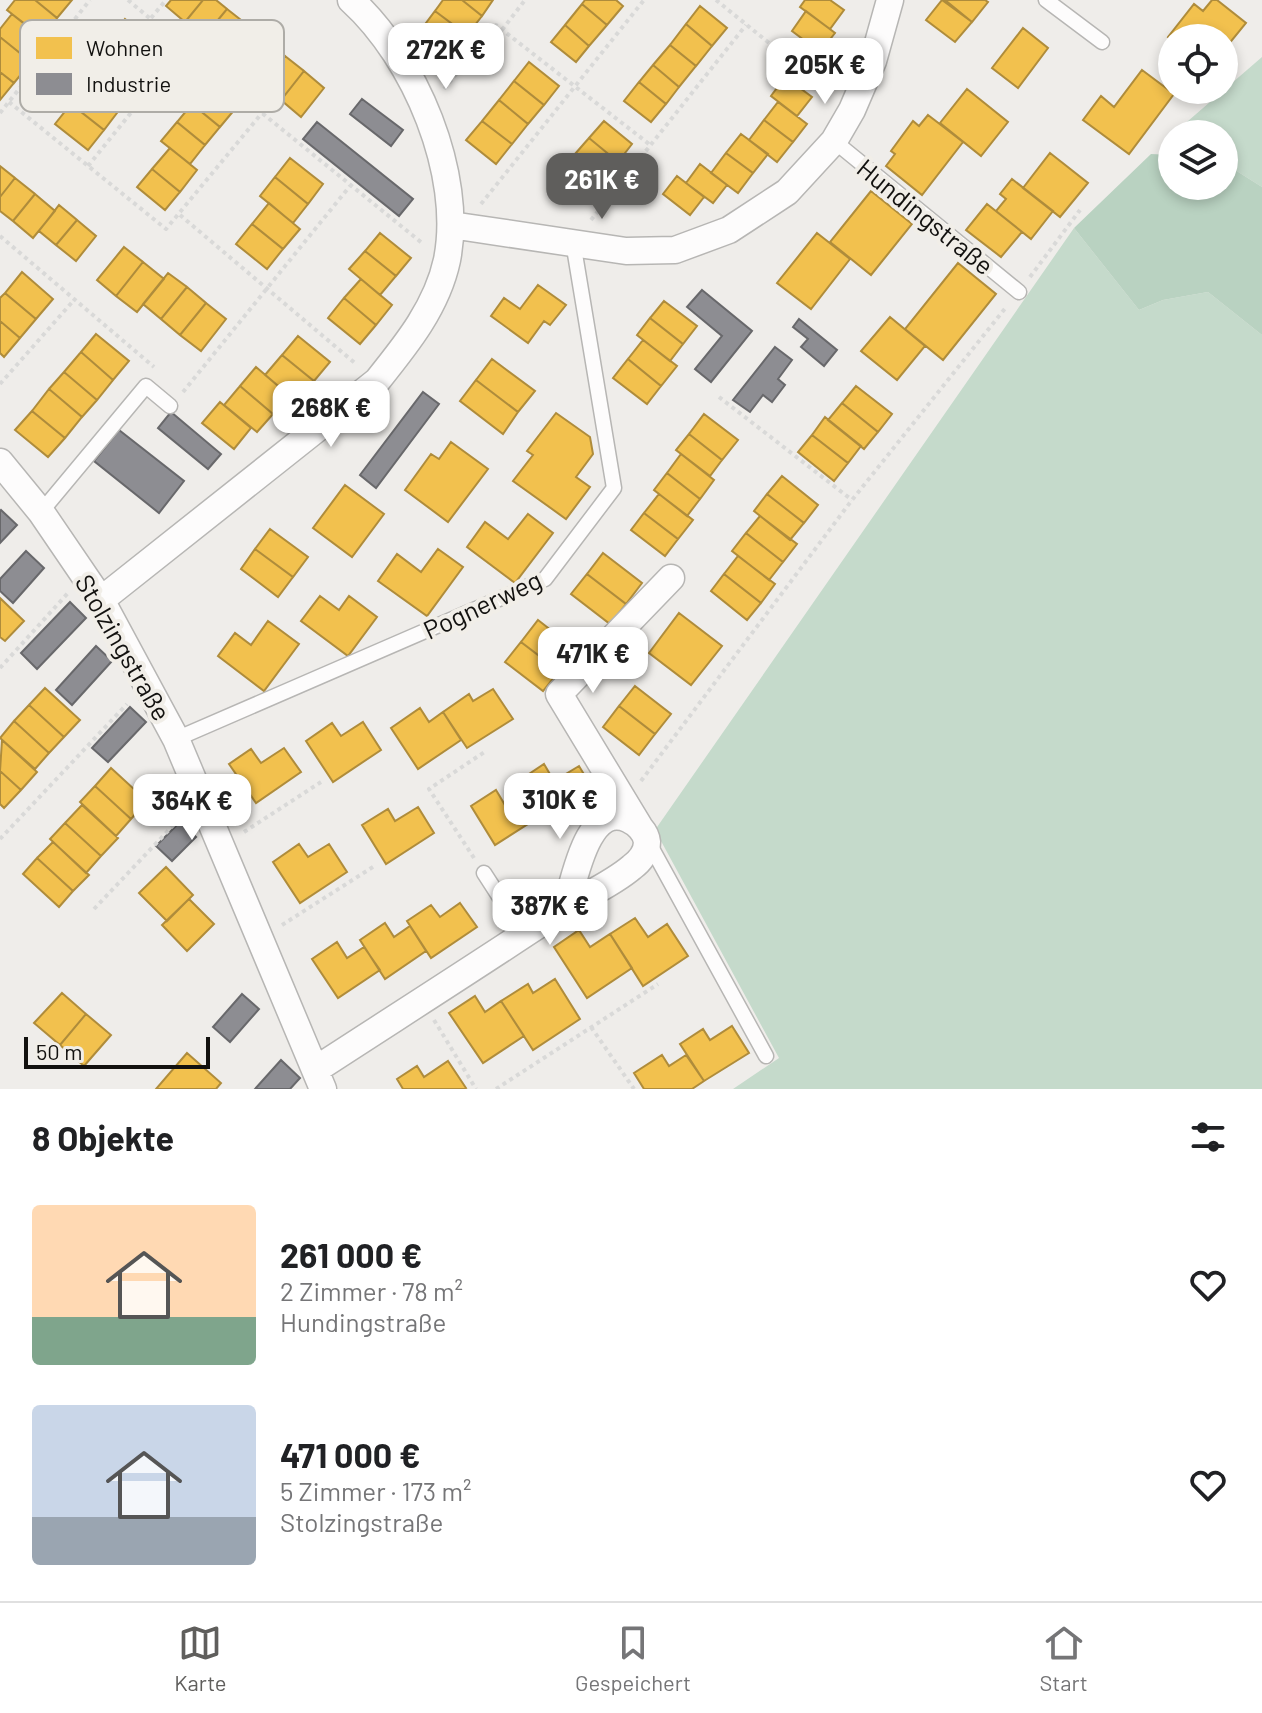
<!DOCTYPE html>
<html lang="de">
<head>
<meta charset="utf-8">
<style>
  :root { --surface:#fff; --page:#f2f2f2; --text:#202124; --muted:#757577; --line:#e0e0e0; --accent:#5f5e5c }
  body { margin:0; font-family:Barlow,sans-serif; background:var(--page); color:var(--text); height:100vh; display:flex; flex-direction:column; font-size:30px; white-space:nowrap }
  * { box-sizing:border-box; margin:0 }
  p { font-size:26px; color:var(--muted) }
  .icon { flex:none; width:44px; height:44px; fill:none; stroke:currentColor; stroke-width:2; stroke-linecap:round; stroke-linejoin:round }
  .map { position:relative; height:1089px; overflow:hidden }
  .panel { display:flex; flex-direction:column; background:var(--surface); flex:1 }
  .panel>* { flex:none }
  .tools { position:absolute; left:1158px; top:24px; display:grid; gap:16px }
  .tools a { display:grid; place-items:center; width:80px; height:80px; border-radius:50%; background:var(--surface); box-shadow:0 4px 12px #0003; font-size:40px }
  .scale { position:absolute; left:24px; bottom:20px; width:186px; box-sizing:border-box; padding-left:8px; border:4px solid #12110f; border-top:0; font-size:22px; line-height:28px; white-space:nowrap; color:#12110f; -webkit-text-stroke:6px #f1eee8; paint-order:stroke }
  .price { position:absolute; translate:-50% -68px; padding:0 18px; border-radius:16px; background:#fff; color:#222; font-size:26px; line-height:52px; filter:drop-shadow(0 2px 4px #0008) }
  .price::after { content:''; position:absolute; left:50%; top:48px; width:24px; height:18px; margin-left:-12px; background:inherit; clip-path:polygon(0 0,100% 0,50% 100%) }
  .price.selected { background:var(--accent); color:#fff }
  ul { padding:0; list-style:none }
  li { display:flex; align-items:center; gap:24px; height:200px; padding:0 32px }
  li span { display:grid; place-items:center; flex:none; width:224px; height:160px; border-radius:8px; color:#555 }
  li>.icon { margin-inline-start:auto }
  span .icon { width:96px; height:96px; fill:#fffc; stroke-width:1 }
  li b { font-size:34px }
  h2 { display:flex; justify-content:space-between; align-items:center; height:96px; padding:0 32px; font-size:34px }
  .dock { display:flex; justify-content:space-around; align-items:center; height:112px; border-top:2px solid var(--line); background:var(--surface); font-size:22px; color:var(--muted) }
  .dock a { display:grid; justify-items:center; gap:4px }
  .dock .selected { color:var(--accent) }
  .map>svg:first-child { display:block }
  .green { fill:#c5dacb }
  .forest { fill:#b9d2c1 }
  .homes { fill:#f2c14e; stroke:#af8c3b; stroke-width:2 }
  .industry { fill:#8d8d92; stroke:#68686b; stroke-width:2 }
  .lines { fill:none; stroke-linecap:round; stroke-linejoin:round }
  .lane-casing { stroke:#b7b6b4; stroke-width:17 }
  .street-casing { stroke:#b7b6b4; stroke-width:29 }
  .path { stroke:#d9d9d8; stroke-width:4; stroke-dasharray:4 4; stroke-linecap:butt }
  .lane { stroke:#fdfcfc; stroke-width:14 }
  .street { stroke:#fdfcfc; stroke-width:26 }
  .labels { text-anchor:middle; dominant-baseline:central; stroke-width:8; stroke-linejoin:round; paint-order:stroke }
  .street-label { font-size:26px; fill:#12110f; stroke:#f1eee8 }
  .key { fill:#f1eee8; stroke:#aeaca7; stroke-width:2 }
  .key-label { font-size:22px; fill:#12110f }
</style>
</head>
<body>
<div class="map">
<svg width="1262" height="1089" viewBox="0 0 1262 1089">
  <rect width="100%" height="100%" fill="#efedea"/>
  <path class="green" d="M1262,57V187L1224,163V134H1173Z
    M1074,228L1139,310L1163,300L1208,292L1262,335V1089H733L779,1058L655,830Z"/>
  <path class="forest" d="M1151,154L1172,155V186H1224V163L1262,187V335L1208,292L1163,300L1139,310L1074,228Z"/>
  <path class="homes" d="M15,0H35L57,18L42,38L7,10Z
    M35,0H72L57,18Z
    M171,0H203L185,22L166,6Z
    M203,0H216L227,9L204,37L185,22Z
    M443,0H462L482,16L467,35L435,11Z
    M462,0H493L482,16Z
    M585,0H616L623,6L607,25L582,4Z
    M805,0H830L844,10L830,29L800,7Z
    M942,0L972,22L955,42L926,20Z
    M945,0H985L988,2L972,22Z
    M1212,0H1217L1246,23L1224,50V38H1172V40L1168,37L1194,4L1203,11Z
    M582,4L607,25L589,46L565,25Z
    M700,6L727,28L712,46L686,24Z
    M227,9L246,24L223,52L204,37Z
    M435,11L467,35L452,55L420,31Z
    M806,11L835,33L820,52L792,31Z
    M12,14L47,41L31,62L0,37V29Z
    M125,19L158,45L143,65L110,38Z
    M686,24L712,46L696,66L670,45Z
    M565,25L589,46L576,62L551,42Z
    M1023,28L1048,48L1018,88L992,68Z
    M0,37L31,62L14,83L0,72Z
    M265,40L285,56L262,84L242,68Z
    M670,45L696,66L679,87L653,65Z
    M285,56L304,71L281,100L262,84Z
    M529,62L559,86L544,105L514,81Z
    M653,65L679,87L666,104L639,82Z
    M1142,70L1174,94L1129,154L1083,120L1101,96L1114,107Z
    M304,71L324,88L301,117L281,100Z
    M0,72L14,83L0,100Z
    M785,77L812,97L797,116L771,96Z
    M514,81L544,105L528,124L499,100Z
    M639,82L666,104L651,122L624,101Z
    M87,84L120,109L104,130L71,104Z
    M207,85L235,109L220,127L192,104Z
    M967,89L1008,122L981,156L940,123Z
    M499,100L528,124L512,144L482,121Z
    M778,102L807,124L793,142L764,120Z
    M71,104L104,130L88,150L55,124Z
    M192,104L220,127L205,145L177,122Z
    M928,115L963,142L922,195L886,166L895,154L891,151L913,121L919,126Z
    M764,120L793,142L777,162L749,140Z
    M482,121L512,144L496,164L466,140Z
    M604,121L632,144L618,162L589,138Z
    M177,122L205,145L190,164L161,141Z
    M741,134L768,154L753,173L726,153Z
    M589,138L618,162L604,179L575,154Z
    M170,148L197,170L180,192L152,169Z
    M726,153L753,173L738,193L711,173Z
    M1050,153L1088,183L1060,217L1023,188Z
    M575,154L604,179L589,197L559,173Z
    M290,158L323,184L308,204L275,177Z
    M700,164L727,185L713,203L686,183Z
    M0,166L15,178L0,197Z
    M152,169L180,192L165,210L137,187Z
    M677,176L704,197L690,215L663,194Z
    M275,177L308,204L293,223L260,196Z
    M15,178L35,194L13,221L0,211V197Z
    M1012,179L1053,211L1031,239L996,211L1006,199L1000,194Z
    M871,191L912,224L871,275L830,242Z
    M35,194L55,211L33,238L13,221Z
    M269,203L300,229L283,249L252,224Z
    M987,204L1022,232L1001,257L966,230Z
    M59,205L77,220L56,245L39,231Z
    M77,220L96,236L76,261L56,245Z
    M252,224L283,249L267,269L236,244Z
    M380,233L411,258L396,276L365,251Z
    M817,233L850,259L811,309L777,283Z
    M124,247L143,262L116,296L97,280Z
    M365,251L396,276L380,295L349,269Z
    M143,262L164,279L137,312L116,296Z
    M958,263L996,294L943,360L905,329Z
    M22,272L53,299L36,319L5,293Z
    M168,273L187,287L161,319L143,304Z
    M361,279L392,305L376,325L344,298Z
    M538,285L566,305L550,325L544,321L528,343L491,316L504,298L520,309Z
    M187,287L206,303L180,335L161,319Z
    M5,293L36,319L20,338L0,321V298Z
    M344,298L376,325L360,344L328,318Z
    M664,301L697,326L683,344L650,318Z
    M206,303L226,319L201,351L180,335Z
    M890,317L925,346L897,380L861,351Z
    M650,318L683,344L670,361L637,335Z
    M0,321L20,338L4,357L0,353Z
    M96,334L129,361L113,380L81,352Z
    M298,336L330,362L314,381L282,355Z
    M643,340L677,366L661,386L628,359Z
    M81,352L113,380L97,400L64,372Z
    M282,355L314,381L296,401L265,375Z
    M492,359L535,391L518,412L476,380Z
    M628,359L661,386L647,404L613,378Z
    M256,367L289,395L273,414L240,386Z
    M64,372L97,400L82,417L49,389Z
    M476,380L518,412L503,434L460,401Z
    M240,386L273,414L257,432L224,405Z
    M856,386L892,414L878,432L842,403Z
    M49,389L82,417L65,438L32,411Z
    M220,402L251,428L234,449L202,423Z
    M842,403L878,432L864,449L828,420Z
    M32,411L65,438L48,457L15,430Z
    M556,413L590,437L593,454L576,477L590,487L566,519L513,481L533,455L527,451Z
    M704,414L738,440L722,460L689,434Z
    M825,417L861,446L848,463L812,435Z
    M689,434L722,460L710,476L676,450Z
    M812,435L848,463L834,481L798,452Z
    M451,442L488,469L448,522L405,490L431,454L439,459Z
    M681,454L714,480L700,499L667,473Z
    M667,473L700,499L687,516L654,490Z
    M782,476L818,505L804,523L767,494Z
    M345,485L384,514L352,557L313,528Z
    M659,494L693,520L678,539L644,513Z
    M767,494L804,523L790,540L754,511Z
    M644,513L678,539L665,556L631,530Z
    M528,514L553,533L515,583L467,547L485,522L508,539Z
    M760,516L797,544L783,562L746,533Z
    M270,529L308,557L293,577L255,549Z
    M746,533L783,562L769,580L732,551Z
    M255,549L293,577L278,597L241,569Z
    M438,549L463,567L427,616L378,581L397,554L421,572Z
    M603,553L642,583L626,604L587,574Z
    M738,556L775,584L761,603L724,574Z
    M587,574L626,604L610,624L571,594Z
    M724,574L761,603L747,620L711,591Z
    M320,596L339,610L349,596L377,617L348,656L301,621Z
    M0,598L24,621L5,641L0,637Z
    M679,613L722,646L691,685L649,653Z
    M538,620L575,649L559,671L521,642Z
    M268,621L299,644L264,691L218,656L235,633L251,645Z
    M521,642L559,671L543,691L505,662Z
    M635,686L671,714L655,734L619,706Z
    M45,688L80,720L64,737L29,705Z
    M493,689L513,719L467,748L443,712L469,694L473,701Z
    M29,705L64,737L49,753L14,721Z
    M619,706L655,734L639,755L603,727Z
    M420,708L429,722L443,712L461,740L418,769L391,728Z
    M14,721L49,753L35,769L0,738Z
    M363,722L381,750L333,782L306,741L332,723L341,736Z
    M2,740L37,772L21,790L0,771Z
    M284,748L301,772L256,803L229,764L251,749L261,763Z
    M544,764L554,781L579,766L594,791L543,823L517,782Z
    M111,768L147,801L131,819L95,786Z
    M0,771L21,790L4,808L0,804Z
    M95,786L131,819L116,836L80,802Z
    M496,790L505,805L524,793L539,817L495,845L471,806Z
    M82,805L118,838L101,856L65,823Z
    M418,807L434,833L386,864L362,825L388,809L395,821Z
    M65,823L101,856L86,873L50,839Z
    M53,842L89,875L73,891L37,858Z
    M299,844L308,857L329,844L347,872L300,903L273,862Z
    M37,858L73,891L59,907L23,874Z
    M166,867L193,895L167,921L139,893Z
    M189,899L214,924L187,951L162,925Z
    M460,903L477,927L431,958L407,921L431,905L440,917Z
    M635,918L648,937L667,924L688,956L643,986L610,934Z
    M385,923L394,937L410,926L426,951L385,979L360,940Z
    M579,930L590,947L610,934L632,968L587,998L554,947Z
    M337,942L347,958L364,947L380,970L338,998L312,959Z
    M555,979L580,1019L533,1050L501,1001L528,984L533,993Z
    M62,993L86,1014L60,1045L34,1023Z
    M475,996L485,1012L501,1001L524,1036L483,1063L449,1013Z
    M86,1014L111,1035L84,1066L60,1045Z
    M732,1026L749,1053L704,1081L680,1044L703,1029L710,1040Z
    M187,1053L221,1083L216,1089H156Z
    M662,1055L669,1066L686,1055L704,1081L692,1089H644L634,1073Z
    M448,1061L466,1088L464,1089H403L397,1079L417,1066L424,1077Z"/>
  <path class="industry" d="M362,99L403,130L391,146L350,114Z
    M317,122L413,199L399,216L303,139Z
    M702,290L752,331L711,382L695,369L722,336L687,307Z
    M799,319L837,350L824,366L801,347L808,339L793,327Z
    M775,347L792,360L778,379L785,385L772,402L763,395L750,412L733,400Z
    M423,392L439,404L376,488L360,475Z
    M171,412L221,454L208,469L158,428Z
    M119,430L184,481L159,513L94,461Z
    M1,510L17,525L0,543V511Z
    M26,551L44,568L13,603L0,591V579Z
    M70,602L86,618L37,669L21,653Z
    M96,646L112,661L72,705L56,690Z
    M130,707L146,722L108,762L92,748Z
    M180,822L196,837L172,861L156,846Z
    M242,994L259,1009L230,1042L213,1027Z
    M281,1060L300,1078L290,1089H255Z"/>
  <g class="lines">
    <defs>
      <path id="lane" d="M1046,0L1102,42
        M834,141L1019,292
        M41,512L146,386L170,406
        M176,739L545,579L614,488L573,242
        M649,843L766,1056
        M484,873L524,935"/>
      <path id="street" d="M451,225L626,251L675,250L729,230L787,192L834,141L852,110L873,61L890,0
        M0,462L41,512L101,600L176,739L323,1089
        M101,600L377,381C406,345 437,307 447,260C464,174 415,58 351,0
        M639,826L559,694L671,578
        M315,1070C395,1018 475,967 555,914C579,898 610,886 632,867C640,861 647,852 647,842C646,832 637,823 628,819C587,801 574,882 566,907"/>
    </defs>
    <use href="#lane" class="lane-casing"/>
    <use href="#street" class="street-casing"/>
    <path class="path" d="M128,0L262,113L422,243
      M716,0L832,94
      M151,18L166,0
      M502,30L525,0
      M444,89L496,25L649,144
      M9,102L166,229L262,113
      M0,113L90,0
      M88,166L184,47
      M481,204L644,0
      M180,215L356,364
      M591,220L746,25
      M0,236L154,367
      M1030,277L1080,210
      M0,384L74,300
      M183,392L350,186
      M719,397L852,500
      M0,668L68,593
      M641,781L852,500L1007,306
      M244,832L321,782
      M0,839L127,704
      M474,858L429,789L486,751
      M94,909L182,816
      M282,925L376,865
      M434,1020L476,1089
      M591,1027L634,1089
      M496,1089L658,984"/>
    <use href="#lane" class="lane"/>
    <use href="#street" class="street"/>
  </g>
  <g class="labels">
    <g class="street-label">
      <text transform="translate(926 216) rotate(39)">Hundingstraße</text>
      <text transform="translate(482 604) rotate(-25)">Pognerweg</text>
      <text transform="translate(124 647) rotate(60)">Stolzingstraße</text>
    </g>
  </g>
  <rect x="20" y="20" width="264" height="92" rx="12" class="key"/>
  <rect x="36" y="37" width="36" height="22" fill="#f2c14e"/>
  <rect x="36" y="73" width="36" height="22" fill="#8d8d92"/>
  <g class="key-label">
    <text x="86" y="56">Wohnen</text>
    <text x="86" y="92">Industrie</text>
  </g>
</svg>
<div class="tools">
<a><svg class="icon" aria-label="locate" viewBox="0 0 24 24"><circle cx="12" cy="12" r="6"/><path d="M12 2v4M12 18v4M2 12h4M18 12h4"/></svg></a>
<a><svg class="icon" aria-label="layers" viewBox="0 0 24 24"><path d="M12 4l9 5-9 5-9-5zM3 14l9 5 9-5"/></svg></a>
</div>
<div class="scale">50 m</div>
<b class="price" style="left:446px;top:91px">272K €</b>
<b class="price" style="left:825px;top:106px">205K €</b>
<b class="price selected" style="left:602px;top:221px">261K €</b>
<b class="price" style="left:331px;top:449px">268K €</b>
<b class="price" style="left:593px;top:695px">471K €</b>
<b class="price" style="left:560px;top:841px">310K €</b>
<b class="price" style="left:192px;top:842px">364K €</b>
<b class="price" style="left:550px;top:947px">387K €</b>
</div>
<section class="panel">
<h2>8 Objekte<svg class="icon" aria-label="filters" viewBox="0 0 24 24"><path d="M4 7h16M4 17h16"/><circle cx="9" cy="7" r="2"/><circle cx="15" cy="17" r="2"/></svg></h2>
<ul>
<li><span style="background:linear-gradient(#ffd9b3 70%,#7fa58c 0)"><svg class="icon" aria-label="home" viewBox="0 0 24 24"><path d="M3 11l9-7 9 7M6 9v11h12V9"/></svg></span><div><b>261 000 €</b><p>2 Zimmer · 78 m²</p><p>Hundingstraße</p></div><svg class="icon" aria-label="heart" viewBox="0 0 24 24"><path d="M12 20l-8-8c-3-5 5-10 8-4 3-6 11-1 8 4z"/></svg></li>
<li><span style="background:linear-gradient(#c9d6e8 70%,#9aa5b1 0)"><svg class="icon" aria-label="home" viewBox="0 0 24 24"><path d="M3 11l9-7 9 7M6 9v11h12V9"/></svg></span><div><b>471 000 €</b><p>5 Zimmer · 173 m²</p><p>Stolzingstraße</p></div><svg class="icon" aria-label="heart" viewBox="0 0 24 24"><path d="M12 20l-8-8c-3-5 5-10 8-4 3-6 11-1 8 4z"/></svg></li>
</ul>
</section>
<nav class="dock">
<a class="selected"><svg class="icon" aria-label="map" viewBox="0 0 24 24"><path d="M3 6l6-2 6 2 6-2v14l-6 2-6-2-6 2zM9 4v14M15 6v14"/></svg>Karte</a>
<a><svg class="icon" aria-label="saved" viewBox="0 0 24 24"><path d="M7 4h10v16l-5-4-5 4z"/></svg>Gespeichert</a>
<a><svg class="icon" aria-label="home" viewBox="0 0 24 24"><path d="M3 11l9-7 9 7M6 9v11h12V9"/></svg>Start</a>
</nav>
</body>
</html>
